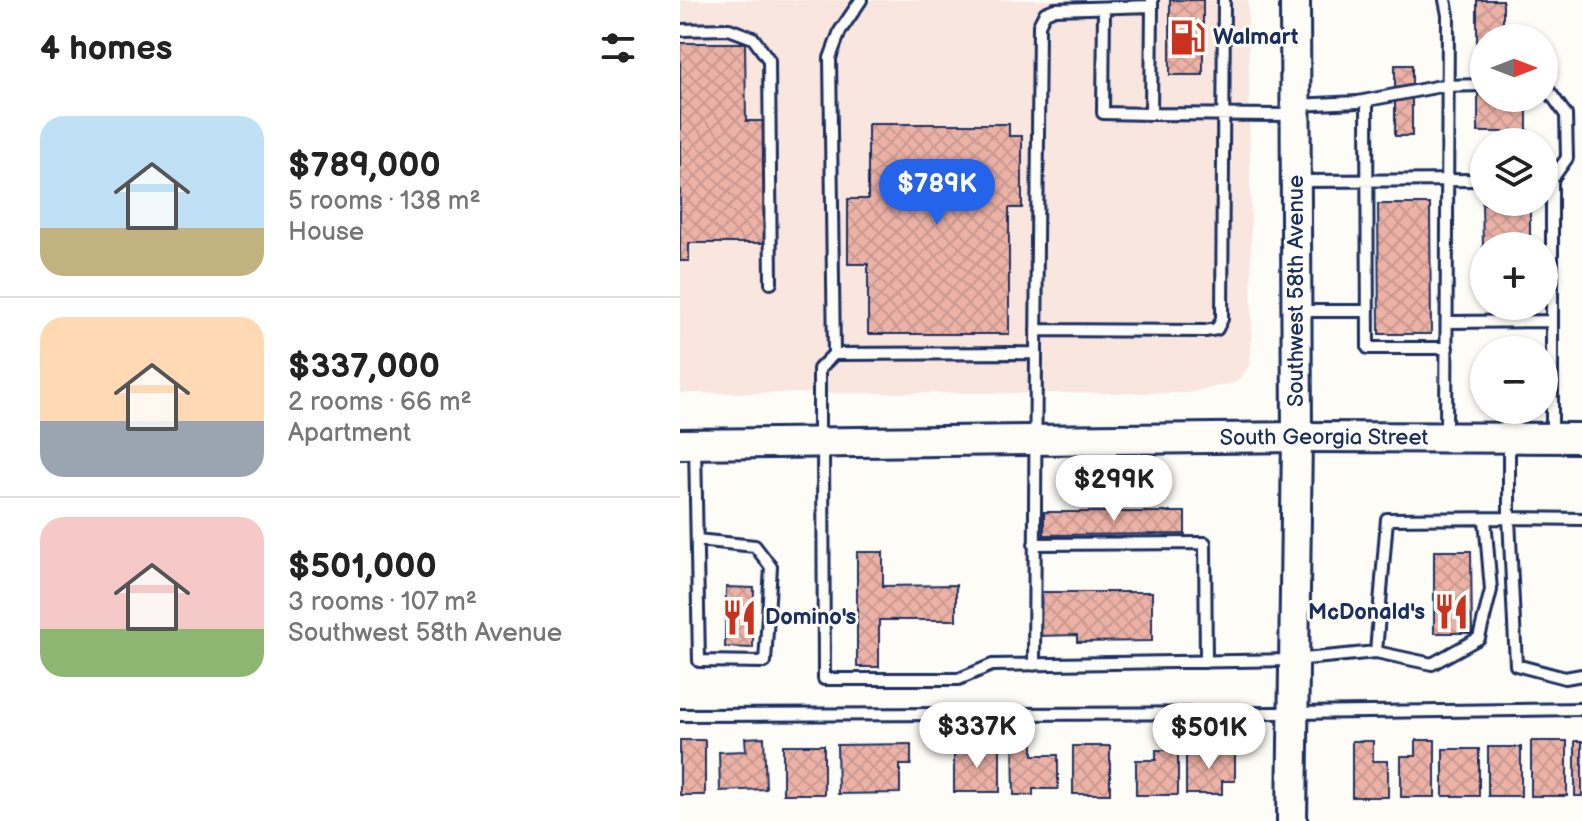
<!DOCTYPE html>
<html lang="en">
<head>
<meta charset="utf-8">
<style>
  :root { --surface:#fff; --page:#f2f2f2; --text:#222; --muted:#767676; --line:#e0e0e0; --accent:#2563eb }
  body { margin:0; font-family:"Balsamiq Sans",sans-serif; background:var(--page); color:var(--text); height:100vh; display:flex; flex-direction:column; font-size:30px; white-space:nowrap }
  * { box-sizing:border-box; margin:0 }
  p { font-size:26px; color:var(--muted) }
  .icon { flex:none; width:44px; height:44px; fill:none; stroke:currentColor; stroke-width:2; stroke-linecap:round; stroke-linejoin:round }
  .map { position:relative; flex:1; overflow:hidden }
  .panel { display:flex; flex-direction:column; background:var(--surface); width:680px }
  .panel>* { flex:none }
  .needle { width:52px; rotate:90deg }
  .controls { position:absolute; left:790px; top:24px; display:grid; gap:16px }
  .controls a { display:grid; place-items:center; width:88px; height:88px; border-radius:50%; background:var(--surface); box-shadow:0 2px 6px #0004; font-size:40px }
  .price { position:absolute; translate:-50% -68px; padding:0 18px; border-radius:28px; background:#fff; color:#222; font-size:26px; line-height:52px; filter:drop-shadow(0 2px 4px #0008) }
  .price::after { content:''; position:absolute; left:50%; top:48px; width:24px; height:18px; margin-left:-12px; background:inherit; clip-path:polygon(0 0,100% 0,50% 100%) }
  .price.on { background:var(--accent); color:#fff }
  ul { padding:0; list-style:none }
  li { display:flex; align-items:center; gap:24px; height:200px; padding:0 40px }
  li+li { border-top:2px solid var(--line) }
  li span { display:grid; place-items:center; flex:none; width:224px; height:160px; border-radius:24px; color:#555 }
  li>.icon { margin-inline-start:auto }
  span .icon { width:96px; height:96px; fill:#fffc; stroke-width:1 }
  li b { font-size:34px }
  h2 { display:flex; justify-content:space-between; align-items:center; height:96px; padding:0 40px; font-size:34px }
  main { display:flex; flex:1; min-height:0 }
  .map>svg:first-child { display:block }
  .built { fill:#f8e6df }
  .building { fill:url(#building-cross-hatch); stroke:#1b2f5e; stroke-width:2 }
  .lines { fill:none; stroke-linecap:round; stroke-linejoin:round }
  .lane-casing { stroke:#1b2f5e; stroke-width:16 }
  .secondary-casing { stroke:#1b2f5e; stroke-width:34 }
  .lane { stroke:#fdfcf7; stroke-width:10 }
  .secondary { stroke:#fdfcf7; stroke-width:28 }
  .labels { text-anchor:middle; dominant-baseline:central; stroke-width:6; stroke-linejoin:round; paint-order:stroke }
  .poi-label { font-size:22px; font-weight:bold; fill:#1b2f5e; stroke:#fdfcf7; text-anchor:start }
  .street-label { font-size:22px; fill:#1b2f5e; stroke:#fdfcf7 }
</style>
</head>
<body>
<main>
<section class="panel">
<h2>4 homes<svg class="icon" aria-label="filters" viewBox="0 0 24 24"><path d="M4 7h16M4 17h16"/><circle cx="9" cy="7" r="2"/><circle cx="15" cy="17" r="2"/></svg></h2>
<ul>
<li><span style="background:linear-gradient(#bfe0f5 70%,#c2b280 0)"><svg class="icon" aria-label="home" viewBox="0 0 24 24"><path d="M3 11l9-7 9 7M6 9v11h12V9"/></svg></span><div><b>$789,000</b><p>5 rooms · 138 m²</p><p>House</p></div></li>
<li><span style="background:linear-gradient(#ffd9b3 65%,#9aa5b1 0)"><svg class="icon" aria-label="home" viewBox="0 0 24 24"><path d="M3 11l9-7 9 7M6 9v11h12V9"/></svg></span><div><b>$337,000</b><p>2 rooms · 66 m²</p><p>Apartment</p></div></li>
<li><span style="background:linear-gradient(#f6c9c9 70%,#8fb573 0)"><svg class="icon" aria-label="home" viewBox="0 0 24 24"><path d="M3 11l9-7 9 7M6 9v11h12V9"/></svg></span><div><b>$501,000</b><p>3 rooms · 107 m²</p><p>Southwest 58th Avenue</p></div></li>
</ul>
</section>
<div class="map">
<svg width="902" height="821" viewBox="0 0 902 821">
  <defs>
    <pattern id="building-cross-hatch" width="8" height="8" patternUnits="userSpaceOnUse" patternTransform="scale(2)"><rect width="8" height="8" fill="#ecb2a6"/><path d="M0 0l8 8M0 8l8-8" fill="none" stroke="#ca9991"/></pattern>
  </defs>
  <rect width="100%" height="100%" fill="#fdfcf7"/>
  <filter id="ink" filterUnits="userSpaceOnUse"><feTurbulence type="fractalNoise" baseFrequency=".0125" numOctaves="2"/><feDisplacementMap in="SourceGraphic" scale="16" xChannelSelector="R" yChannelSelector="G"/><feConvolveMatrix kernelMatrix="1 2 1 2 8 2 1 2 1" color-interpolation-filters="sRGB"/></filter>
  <g filter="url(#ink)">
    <path class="built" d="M0,0H568L572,325L570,365L557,382L507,393H0Z"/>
    <path class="building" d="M490,0H523V75H490Z
      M797,0H823V38H804V75H797Z
      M0,43H65L66,121H86V243H9V261H0Z
      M715,65H732V136H715Z
      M798,92H804V98H847V132H798Z
      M188,124H329V136H342V208H329V334H188V264H168V199H188Z
      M698,204H750L751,334H699Z
      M802,204H850V246H804V289Z
      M364,512H505V534L364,535Z
      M754,551H791L792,633H754Z
      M177,552H203V586L276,585V620H199V667H177Z
      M46,587L74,588L73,648L45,647Z
      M356,592H472V641L397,642V635L357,636Z
      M84,737L86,789L40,791L39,752L66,751L65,738Z
      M333,738H353V755H378V789H353V795H334Z
      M0,740H25V795H0Z
      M736,740H755V797H721V756H736Z
      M672,741H693V761H708V797H672Z
      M851,741H887V796H851Z
      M895,741H902V796H895Z
      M231,744V765H220V793L158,794L157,745Z
      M103,745H144V794H103Z
      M393,746H430V794H393Z
      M808,747H841V796H808Z
      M274,748H320V792H274Z
      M763,749H799V796H763Z
      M476,750H498V795H456V760H476Z
      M506,750H555V781H542V794H506Z"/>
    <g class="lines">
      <defs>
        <path id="lane" d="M765,0L768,15L766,435
          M472,6L471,114L614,115
          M424,8L423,113L471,114
          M0,30L49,29L73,38L89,60L91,283
          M864,84L886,115L887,158L872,179
          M687,101L688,348H767
          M616,105L678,102L761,86L804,85
          M864,180L872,179V436
          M618,181L804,180
          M618,311H688
          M767,322L872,321
          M356,330L525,331L537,329L542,319L544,0
          M154,354L356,353L359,25L365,13L375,9L472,6V0
          M139,440V369L154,354L150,58L160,31L181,0
          M143,444L144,679H279L312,665L614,660L696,652L707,519L829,518V439
          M15,445L19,661L85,662L91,567L75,546L17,540
          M902,519L829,518L836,665L885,678L902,675
          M354,544L525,543L526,662
          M696,652L752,664L799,638L811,590L805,519
          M354,665L356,353
          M0,715L614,713L902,709"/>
        <g id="secondary">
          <path id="s1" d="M0,444L617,437L902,438"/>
          <path d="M612,821L617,437L615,0"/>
        </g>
      </defs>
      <use href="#lane" class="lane-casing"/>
      <use href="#secondary" class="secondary-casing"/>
      <use href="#lane" class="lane"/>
      <use href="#secondary" class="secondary"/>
    </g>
  </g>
  <defs>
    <symbol id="fuel-bare" viewBox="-9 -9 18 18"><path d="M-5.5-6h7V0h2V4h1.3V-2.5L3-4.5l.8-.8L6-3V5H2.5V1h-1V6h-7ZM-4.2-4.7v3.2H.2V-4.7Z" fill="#c8321e" stroke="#fdfcf7" stroke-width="2.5" paint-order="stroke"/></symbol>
    <symbol id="restaurant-bare" viewBox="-9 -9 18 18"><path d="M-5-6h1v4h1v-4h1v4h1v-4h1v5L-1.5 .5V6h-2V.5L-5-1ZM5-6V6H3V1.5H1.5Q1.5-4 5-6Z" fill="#c8321e" stroke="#fdfcf7" stroke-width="2.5" paint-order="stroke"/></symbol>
  </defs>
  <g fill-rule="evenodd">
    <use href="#fuel-bare" x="482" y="12" width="51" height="51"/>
    <use href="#restaurant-bare" x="746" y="586" width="51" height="51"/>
    <use href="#restaurant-bare" x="34" y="592" width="51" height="51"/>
  </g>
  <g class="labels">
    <g class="poi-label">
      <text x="533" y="37">Walmart</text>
      <text x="745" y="612" text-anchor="end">McDonald's</text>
      <text x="85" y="617">Domino's</text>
    </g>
    <g class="street-label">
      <text transform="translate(616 291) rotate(-90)">Southwest 58th Avenue</text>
      <text stroke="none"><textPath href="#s1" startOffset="644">South Georgia Street</textPath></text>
    </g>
  </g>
</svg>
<div class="controls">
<a><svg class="needle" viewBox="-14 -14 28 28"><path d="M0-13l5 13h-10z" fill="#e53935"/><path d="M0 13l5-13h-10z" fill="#767676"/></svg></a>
<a><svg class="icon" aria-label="layers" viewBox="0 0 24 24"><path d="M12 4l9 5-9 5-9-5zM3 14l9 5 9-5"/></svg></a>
<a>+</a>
<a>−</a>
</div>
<b class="price on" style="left:257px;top:227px">$789K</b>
<b class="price" style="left:434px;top:523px">$299K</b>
<b class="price" style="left:297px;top:770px">$337K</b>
<b class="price" style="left:529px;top:771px">$501K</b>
</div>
</main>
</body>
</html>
